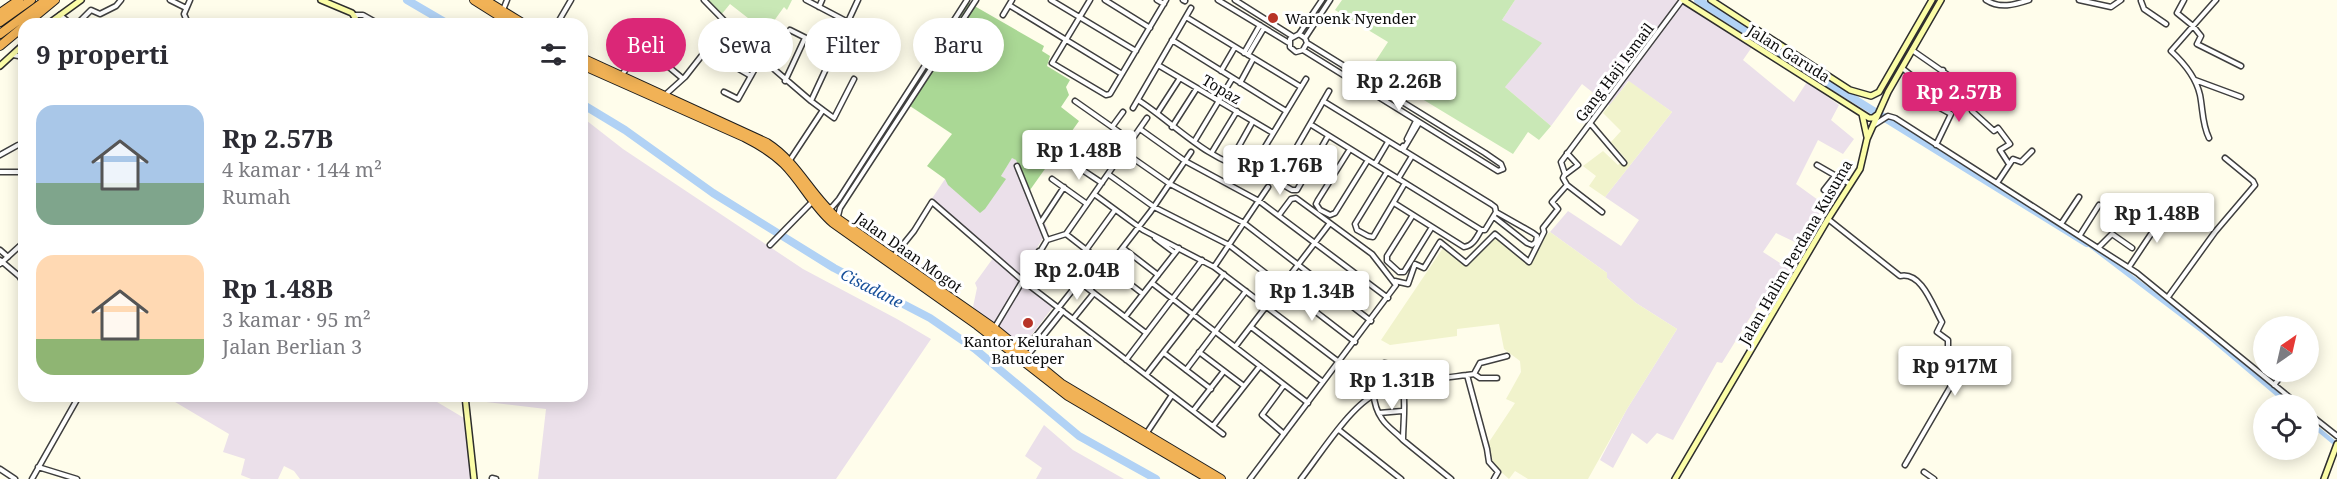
<!DOCTYPE html>
<html lang="id">
<head>
<meta charset="utf-8">
<style>
  :root { --surface:#fff; --page:#f2f2f3; --text:#2b2b33; --muted:#7c7c81; --accent:#db2777 }
  body { margin:0; font-family:"Noto Serif",serif; background:var(--page); color:var(--text); height:100vh; display:flex; flex-direction:column; font-size:22px; white-space:nowrap }
  * { box-sizing:border-box; margin:0 }
  p { font-size:20px; color:var(--muted) }
  .icon { flex:none; width:33px; height:33px; fill:none; stroke:currentColor; stroke-width:2; stroke-linecap:round; stroke-linejoin:round }
  .map { position:relative; flex:1; overflow:hidden }
  .sheet { position:absolute; left:18px; top:18px; width:570px; height:384px; display:flex; flex-direction:column; background:var(--surface); border-radius:18px; box-shadow:0 3px 15px #0003 }
  .sheet>* { flex:none }
  .top-card { position:absolute; left:606px; top:18px; width:570px; height:54px; display:flex; gap:12px }
  .needle { width:39px; rotate:34deg }
  .controls { position:absolute; left:2253px; top:316px; display:grid; gap:12px }
  .controls a { display:grid; place-items:center; width:66px; height:66px; border-radius:50%; background:var(--surface); box-shadow:0 3px 15px #0003; font-size:30px }
  .price { position:absolute; translate:-50% -51px; padding:0 14px; border-radius:6px; background:#fff; color:#222; font-size:20px; line-height:39px; filter:drop-shadow(0 2px 3px #0008) }
  .price::after { content:''; position:absolute; left:50%; top:36px; width:18px; height:14px; margin-left:-9px; background:inherit; clip-path:polygon(0 0,100% 0,50% 100%) }
  .price.current { background:var(--accent); color:#fff }
  ul { padding:0; list-style:none }
  li { display:flex; align-items:center; gap:18px; height:150px; padding:0 18px }
  li span { display:grid; place-items:center; flex:none; width:168px; height:120px; border-radius:18px; color:#555 }
  li>.icon { margin-inline-start:auto }
  span .icon { width:72px; height:72px; fill:#fffc; stroke-width:1 }
  li b { font-size:26px }
  h2 { display:flex; justify-content:space-between; align-items:center; height:72px; padding:0 18px; font-size:26px }
  .chip { padding:0 21px; border-radius:27px; background:var(--surface); box-shadow:0 3px 15px #0003; font-size:21px; line-height:54px }
  .chip.current { background:var(--accent); color:#fff }
  .map>svg:first-child { display:block }
  .industrial { fill:#ebe0ea }
  .farmland { fill:#f1f3cc }
  .green { fill:#c9e8b6 }
  .forest { fill:#aad895 }
  .lines { fill:none; stroke-linecap:round; stroke-linejoin:round }
  .canal { stroke:#b1d2f5; stroke-width:4.5 }
  .river { stroke:#b1d2f5; stroke-width:8 }
  .street-casing { stroke:#3f3f3f; stroke-width:7 }
  .secondary-casing { stroke:#2e2e2e; stroke-width:8 }
  .highway-casing { stroke:#1d1d1d; stroke-width:10 }
  .street { stroke:#fff; stroke-width:4 }
  .secondary { stroke:#fbfda7; stroke-width:5 }
  .highway { stroke:#f1b256; stroke-width:8 }
  .poi-dot { fill:#b83427; stroke:#fff; stroke-width:2 }
  .labels { text-anchor:middle; dominant-baseline:central; stroke-width:6; stroke-linejoin:round; paint-order:stroke }
  .poi-label { font-size:15px; fill:#0c0c0c; stroke:#fff; text-anchor:start }
  .street-label { font-size:15px; fill:#0c0c0c; stroke:#fff }
  .water-label { font-size:16px; font-style:italic; fill:#18509a; stroke:#fff }
</style>
</head>
<body>
<div class="map">
<svg width="2337" height="479" viewBox="0 0 2337 479">
  <rect width="100%" height="100%" fill="#fffdeb"/>
  <path class="industrial" d="M1515,0H1676L1752,47L1743,60L1794,102L1807,82L1839,105L1831,120L1854,139L1843,154L1818,140L1796,184L1825,205L1799,244L1776,233L1763,252L1791,270L1769,308L1759,303L1722,363L1717,362L1673,440L1657,433L1647,444L1632,433L1613,468L1600,460L1627,409L1677,329L1636,303L1607,278V273L1550,232L1568,211L1621,246L1639,220L1605,197L1672,112L1628,81L1610,106L1582,84L1551,126L1505,87L1502,20Z
    M582,117L623,149L803,269L897,319L931,339L836,479H538L546,409L469,400L468,396H582Z
    M1012,157L1016,160L1048,230L1019,277L1053,307L1023,346L973,307L977,288L975,283L996,254L931,200L945,179H1005L1001,176Z
    M165,396H369L372,398L376,396H427L464,418L471,479H300L294,471L284,466L278,479H251L241,475L245,459L223,452L229,434Z
    M1044,425L1073,450L1124,479H1036L1042,468L1025,456Z"/>
  <path class="farmland" d="M1629,81L1672,112L1605,197L1589,186L1596,176L1583,166L1603,151L1618,165L1625,158L1611,142L1621,131L1603,113Z
    M1550,232L1607,273V278L1636,303L1677,329L1627,409L1588,479H1528L1515,471L1509,479L1492,464L1485,448L1515,403L1506,399L1521,372L1520,361L1504,349L1499,324L1457,329V336L1390,345L1381,340L1443,248L1467,267L1496,235L1529,263L1544,237Z"/>
  <path class="green" d="M706,0H792L787,10L784,7L766,32L730,4L721,15Z
    M1342,0H1515L1502,20L1542,43L1505,87L1551,126L1539,140L1528,132L1513,154L1371,68L1388,42L1335,10Z"/>
  <path class="forest" d="M964,0L1044,46L1042,51L1050,56L1047,66L1070,80L1066,87L1069,95L1061,107L1079,121L1030,190L1016,160L1012,158L1001,176L1006,179L985,209L980,213L948,185L945,179L927,166L952,134L901,100Z"/>
  <g class="lines">
    <path class="canal" d="M2087,243L2205,333L2290,405
      M2308,421L2337,445"/>
    <path class="river" d="M407,0L448,24
      M1698,0L1809,71L2087,243
      M582,104L625,130L713,193L834,268L930,318L975,349L1079,436L1156,479"/>
    <defs>
      <path id="street" d="M170,0L186,8
        M190,0L184,14L187,21L192,24
        M704,0L761,58L811,101
        M806,0L848,22
        M1051,0L1136,51
        M1090,0L1052,63L1106,95L1110,94L1166,0
        M1105,0L1150,28
        M1157,0L1164,4
        M1183,0L1185,1
        M1218,0L1289,43
        M1235,0L1292,36
        M1986,0C2000,9 2014,5 2029,0
        M2079,0L2111,7L2121,0
        M2184,0L2177,13L2193,26L2216,0
        M2141,1L2144,9L2166,24
        M1009,5L1122,74
        M819,7L822,0
        M503,10L507,0
        M60,15L71,24
        M355,15H363L379,24
        M1003,15L1012,0
        M1186,17L1301,87
        M849,20L867,30
        M77,24L91,10L100,14L116,6L121,0
        M557,24L571,0
        M790,30L834,52
        M1299,34L1305,38L1307,43L1303,50L1296,52L1290,47V39L1299,34L1322,0
        M1305,38L1330,0
        M1172,40L1286,111
        M1303,50L1498,171L1503,169L1501,164L1485,153L1307,43
        M1912,50L1958,82
        M1244,53L1260,25
        M13,55L24,57
        M1248,55L1264,28
        M657,57L682,78
        M1158,65L1273,133
        M737,68L751,76
        M1902,68L1930,90L1939,80L1943,70
        M1221,71L1235,47
        M621,76L640,50
        M2195,80L2241,97
        M785,81L805,38
        M1937,82L1973,105L1972,111L1994,131L1998,128L2010,144L2000,150L2009,164
        M1240,83L1253,59
        M724,92L738,99L761,58
        M665,95L685,77L703,54
        M1138,100C1174,123 1206,160 1251,170L1306,79
        M1075,101L1132,141
        M1323,101L1401,149L1403,146
        M1133,108L1191,8
        M823,110L834,118L854,79
        M1158,112L1180,78
        M1590,123L1624,163
        M1310,124L1481,230
        M1874,125L1888,116L1895,118L2137,273L2299,405
        M1112,127L1123,112
        M1172,127L1197,88
        M1140,129L1185,161L1259,201L1388,298
        M1328,136L1297,190H1292L1280,183V176L1329,91
        M2209,138C2202,124 2203,110 2200,95C2196,77 2184,63 2171,51L2193,26L2201,36L2197,44L2241,66
        M1407,139L1416,121
        M1086,140L1117,162
        M1194,142L1232,79
        M1936,145L1951,114L1940,108L1952,91
        M1350,149L1318,200L1316,204L1320,210L1330,215L1335,213L1368,160
        M1124,152L1170,184L1244,223L1371,321
        M1212,152L1237,111
        M0,155L18,145L24,146
        M790,160L823,110L811,101L858,0
        M1069,161L1102,183
        M1230,162L1253,121
        M1375,164L1388,142
        M1817,165L1850,184
        M0,172H24
        M1387,172L1355,224L1357,230L1368,236L1373,237L1405,183
        M1108,174L1154,207L1229,245L1355,342
        M1566,174L1578,165L1567,153
        M1052,179L1087,204
        M1398,179L1412,156
        M1997,183L2013,159L2021,162L2032,151
        M1824,190L1835,176
        M1094,194L1143,230L1214,267L1339,362
        M1394,203L1464,247C1473,246 1477,237 1481,230H1485L1496,212L1495,207L1491,204L1403,150L1419,123
        M828,208L832,207L839,199L967,0
        M1602,212L1567,185L1563,178L1565,174L1561,162L1682,0
        M1413,215L1387,256V261L1399,272H1404L1432,227
        M838,216L840,208L976,0
        M1494,217L1527,243L1532,245L1536,242L1537,236L1533,233L1496,212
        M1828,219L1900,276C1922,271 1933,307 1942,322L1937,332L1948,340V354L1958,368L1959,372L1905,465
        M1041,222L1064,187
        M2061,224L2079,197
        M1066,234L1147,118
        M1066,234L1143,294
        M2080,235L2099,205
        M1155,238L1175,253
        M1047,240L1066,234
        M770,245L812,202
        M2099,247L2112,234L2132,248
        M1123,248L1158,275
        M0,250L8,257
        M1086,250L1115,210
        M1039,251L1146,333
        M893,257L914,231L932,202L1022,280L1223,434
        M0,260L19,276L24,284
        M0,264L24,242
        M1214,267L1268,187
        M2129,267L2157,225L2170,210L2187,224
        M1395,281L1408,284L1415,264L1424,268L1440,242L1466,263L1495,234L1529,262L1544,232L1543,228L1558,209L1552,202L1567,185
        M1152,283L1308,403
        M1090,290L1151,211L1191,152
        M2168,297L2215,232L2255,185L2253,181L2225,158
        M1125,317L1179,248
        M1073,319L1094,293
        M995,327L1047,240L1017,166
        M1251,327L1323,382
        M1235,347L1330,223
        M1024,351L1079,282
        M1199,352L1244,386
        M1164,353L1211,389
        M1028,355L1063,311
        M1126,360L1202,260
        M1384,363L1391,364C1410,381 1403,416 1403,440C1397,433 1387,427 1382,419C1372,405 1371,382 1377,367Z
        M1186,370L1246,291
        M1474,374L1480,363L1507,356
        M1146,375L1224,274
        M1467,375L1487,449L1489,462L1498,472L1494,479
        M2274,385L2284,372
        M69,396L76,400
        M1193,411L1224,371
        M1379,413L1402,411
        M2308,413L2337,436
        M1213,426L1260,366
        M1339,430L1401,479
        M1146,434L1172,395
        M1284,434L1262,415L1284,385
        M1403,440L1451,479
        M38,467L77,479
        M0,469L15,479
        M1924,472L1934,479
        M492,478L496,479
        M32,479L79,396
        M1250,479L1396,285L1372,254L1296,198L1291,199L1279,215
        M1301,479C1319,456 1349,408 1374,395C1397,382 1447,378 1474,374L1480,378H1497"/>
      <path id="secondary" d="M321,0L352,13L359,24
        M1683,0L1869,118H1873L1877,115
        M1711,0L1850,90L1871,96L1879,92L1932,0
        M48,24L81,0
        M0,66L24,44
        M1862,114L1867,137
        M465,396L474,479
        M1675,479L1828,219L1860,169L1867,139L1888,92L1941,0
        M2324,479L2337,444"/>
      <path id="highway" d="M474,0L512,24
        M485,0L524,24
        M0,13L19,0
        M0,22L31,0
        M26,24L55,0
        M0,34L46,0
        M0,46L24,26
        M582,58L767,143C798,163 810,195 838,219L994,328L1062,384L1221,479
        M582,65L744,137C758,144 772,152 784,164C802,182 813,206 833,223L977,325L1068,396L1209,479"/>
    </defs>
    <use href="#street" class="street-casing"/>
    <use href="#secondary" class="secondary-casing"/>
    <use href="#highway" class="highway-casing"/>
    <use href="#street" class="street"/>
    <use href="#secondary" class="secondary"/>
    <use href="#highway" class="highway"/>
  </g>
  <g class="poi-dot">
    <circle cx="1273" cy="18" r="6"/>
    <circle cx="1028" cy="323" r="6"/>
  </g>
  <g class="labels">
    <g class="poi-label">
      <text x="1285" y="18">Waroenk Nyender</text>
      <text x="1028" y="341" text-anchor="middle">Kantor Kelurahan<tspan x="1028" dy="17">Batuceper</tspan></text>
    </g>
    <g class="street-label">
      <text transform="translate(1789 53) rotate(32)">Jalan Garuda</text>
      <text transform="translate(1614 72) rotate(-53)">Gang Haji Ismail</text>
      <text transform="translate(1222 89) rotate(31)">Topaz</text>
      <text transform="translate(909 252) rotate(35)">Jalan Daan Mogot</text>
      <text transform="translate(1795 252) rotate(-60)">Jalan Halim Perdana Kusuma</text>
    </g>
    <g class="water-label">
      <text transform="translate(872 288) rotate(27)">Cisadane</text>
    </g>
  </g>
</svg>
<div class="controls">
<a><svg class="needle" viewBox="-14 -14 28 28"><path d="M0-13l5 13h-10z" fill="#e53935"/><path d="M0 13l5-13h-10z" fill="#7c7c81"/></svg></a>
<a><svg class="icon" aria-label="locate" viewBox="0 0 24 24"><circle cx="12" cy="12" r="6"/><path d="M12 2v4M12 18v4M2 12h4M18 12h4"/></svg></a>
</div>
<b class="price" style="left:1399px;top:112px">Rp 2.26B</b>
<b class="price current" style="left:1959px;top:123px">Rp 2.57B</b>
<b class="price" style="left:1079px;top:181px">Rp 1.48B</b>
<b class="price" style="left:1280px;top:196px">Rp 1.76B</b>
<b class="price" style="left:2157px;top:244px">Rp 1.48B</b>
<b class="price" style="left:1077px;top:301px">Rp 2.04B</b>
<b class="price" style="left:1312px;top:322px">Rp 1.34B</b>
<b class="price" style="left:1955px;top:397px">Rp 917M</b>
<b class="price" style="left:1392px;top:411px">Rp 1.31B</b>
<div class="top-card">
<a class="chip current">Beli</a>
<a class="chip">Sewa</a>
<a class="chip">Filter</a>
<a class="chip">Baru</a>
</div>
<section class="sheet">
<h2>9 properti<svg class="icon" aria-label="filters" viewBox="0 0 24 24"><path d="M4 7h16M4 17h16"/><circle cx="9" cy="7" r="2"/><circle cx="15" cy="17" r="2"/></svg></h2>
<ul>
<li><span style="background:linear-gradient(#a9c7e8 65%,#7fa58c 0)"><svg class="icon" aria-label="home" viewBox="0 0 24 24"><path d="M3 11l9-7 9 7M6 9v11h12V9"/></svg></span><div><b>Rp 2.57B</b><p>4 kamar · 144 m²</p><p>Rumah</p></div></li>
<li><span style="background:linear-gradient(#ffd9b3 70%,#8fb573 0)"><svg class="icon" aria-label="home" viewBox="0 0 24 24"><path d="M3 11l9-7 9 7M6 9v11h12V9"/></svg></span><div><b>Rp 1.48B</b><p>3 kamar · 95 m²</p><p>Jalan Berlian 3</p></div></li>
</ul>
</section>
</div>
</body>
</html>
